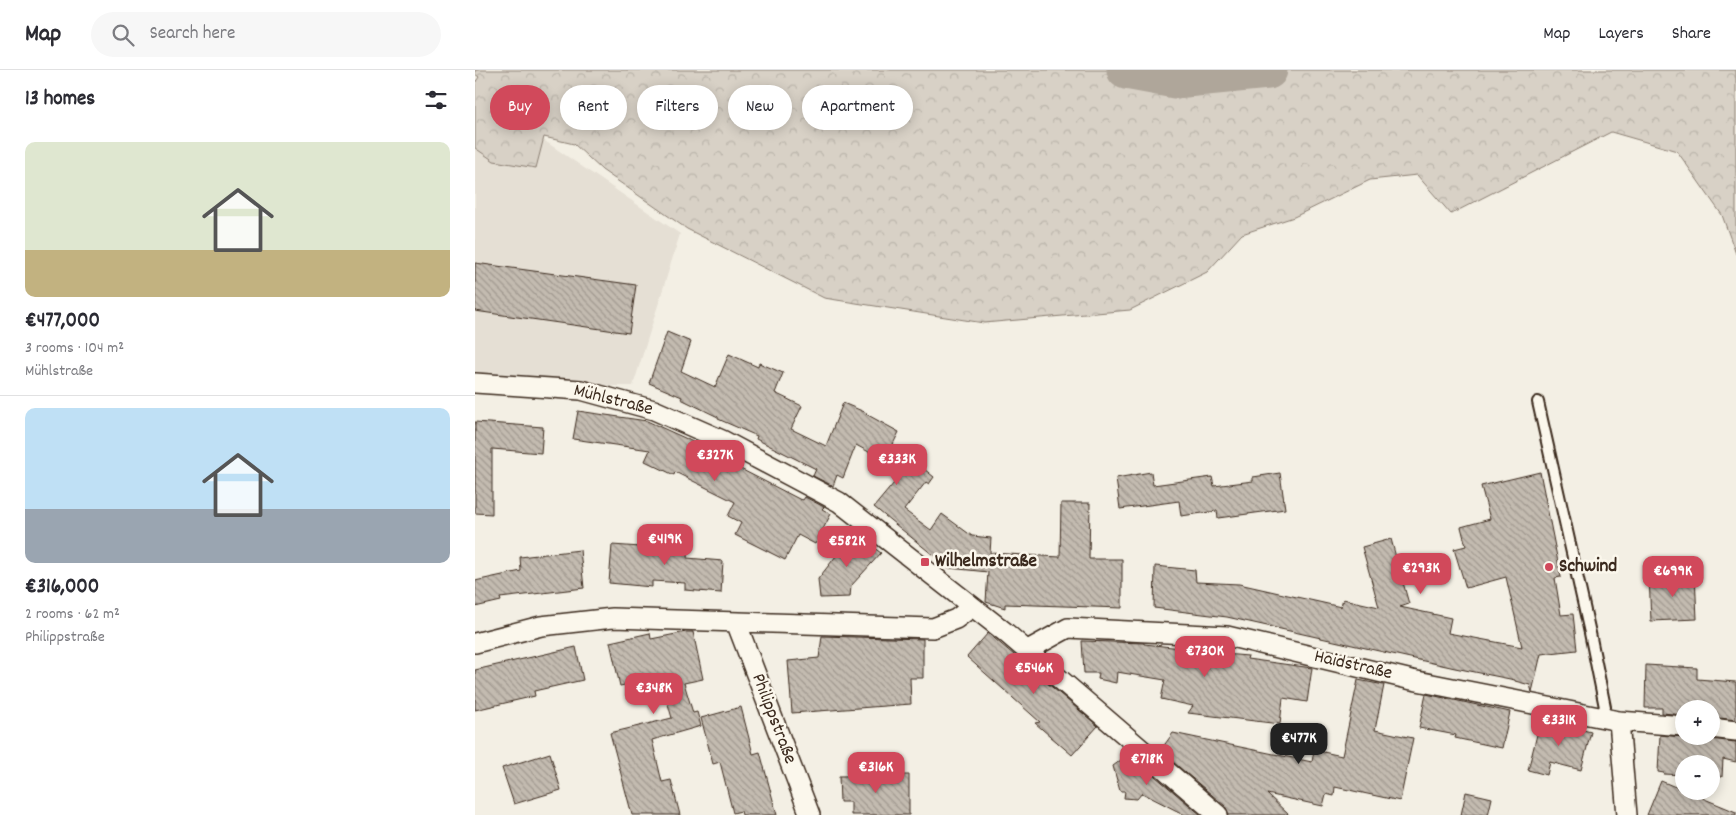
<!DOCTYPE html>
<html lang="en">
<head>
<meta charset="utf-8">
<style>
  :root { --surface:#fff; --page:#f7f7f7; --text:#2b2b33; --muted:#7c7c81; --line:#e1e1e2; --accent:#d1495b }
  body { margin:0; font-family:Dekko,sans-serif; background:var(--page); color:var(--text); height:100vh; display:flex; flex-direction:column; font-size:19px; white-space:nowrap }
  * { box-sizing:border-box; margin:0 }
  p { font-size:16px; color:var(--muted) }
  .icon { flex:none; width:28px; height:28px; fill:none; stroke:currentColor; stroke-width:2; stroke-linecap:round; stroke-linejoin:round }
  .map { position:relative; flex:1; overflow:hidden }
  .panel { display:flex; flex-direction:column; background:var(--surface); width:475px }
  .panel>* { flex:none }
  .guide { position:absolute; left:15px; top:15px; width:475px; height:45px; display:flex; gap:10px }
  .buttons { position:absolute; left:1200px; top:630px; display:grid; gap:10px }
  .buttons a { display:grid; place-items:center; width:45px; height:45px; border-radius:50%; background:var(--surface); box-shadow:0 2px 12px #0003; font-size:25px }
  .price { position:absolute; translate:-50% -42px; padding:0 11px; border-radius:10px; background:var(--accent); color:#fff; font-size:16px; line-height:32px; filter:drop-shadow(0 1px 2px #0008) }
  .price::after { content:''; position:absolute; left:50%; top:30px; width:15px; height:11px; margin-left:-8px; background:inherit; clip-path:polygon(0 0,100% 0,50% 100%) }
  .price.selected { background:#222; color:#fff }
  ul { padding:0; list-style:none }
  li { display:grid; align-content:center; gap:10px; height:265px; padding:0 25px }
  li+li { border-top:1px solid var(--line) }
  li span { display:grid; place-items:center; height:155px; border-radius:10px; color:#555 }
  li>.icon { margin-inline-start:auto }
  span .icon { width:90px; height:90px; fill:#fffc; stroke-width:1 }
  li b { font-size:21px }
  h2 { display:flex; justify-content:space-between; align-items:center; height:60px; padding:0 25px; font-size:21px }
  .chip { padding:0 18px; border-radius:22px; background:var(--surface); box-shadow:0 2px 12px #0003; font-size:18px; line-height:45px }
  .chip.selected { background:var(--accent); color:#fff }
  header { display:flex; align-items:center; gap:30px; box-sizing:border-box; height:70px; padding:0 25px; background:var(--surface); border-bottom:1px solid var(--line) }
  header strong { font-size:24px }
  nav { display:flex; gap:28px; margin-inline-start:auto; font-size:18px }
  .search { width:350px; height:45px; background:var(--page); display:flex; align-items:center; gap:12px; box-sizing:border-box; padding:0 18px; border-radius:28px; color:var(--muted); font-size:19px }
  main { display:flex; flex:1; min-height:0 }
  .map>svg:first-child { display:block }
  .built { fill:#e5dfd4 }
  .forest { fill:url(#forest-crowns); stroke:#8a7e72 }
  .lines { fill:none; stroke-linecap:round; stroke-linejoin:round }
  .river { stroke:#afa69a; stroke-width:39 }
  .building { fill:url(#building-back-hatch); stroke:#3b2a1e }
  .service-casing { stroke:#3b2a1e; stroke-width:14 }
  .minor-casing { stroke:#3b2a1e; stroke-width:22 }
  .service { stroke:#fbf7ec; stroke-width:10 }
  .minor { stroke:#fbf7ec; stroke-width:19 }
  .poi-dot { fill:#d1495b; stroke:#fbf7ec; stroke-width:2 }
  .labels { text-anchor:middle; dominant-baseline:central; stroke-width:5; stroke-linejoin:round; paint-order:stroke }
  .street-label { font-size:19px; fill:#3b2a1e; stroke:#fbf7ec }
  .poi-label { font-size:19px; font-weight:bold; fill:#3b2a1e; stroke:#fbf7ec; text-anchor:start }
</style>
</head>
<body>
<header>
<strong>Map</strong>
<div class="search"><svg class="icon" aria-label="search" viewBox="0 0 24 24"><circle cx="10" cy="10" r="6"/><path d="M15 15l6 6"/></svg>Search here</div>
<nav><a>Map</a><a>Layers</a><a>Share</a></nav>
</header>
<main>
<section class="panel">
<h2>13 homes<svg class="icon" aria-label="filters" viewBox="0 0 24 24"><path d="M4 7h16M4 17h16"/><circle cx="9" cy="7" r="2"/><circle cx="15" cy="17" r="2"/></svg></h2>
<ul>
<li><span style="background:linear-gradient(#dfe7d0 70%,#c2b280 0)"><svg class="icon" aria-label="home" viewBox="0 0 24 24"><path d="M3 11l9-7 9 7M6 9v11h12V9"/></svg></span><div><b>€477,000</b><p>3 rooms · 104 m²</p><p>Mühlstraße</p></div></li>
<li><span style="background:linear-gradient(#bfe0f5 65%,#9aa5b1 0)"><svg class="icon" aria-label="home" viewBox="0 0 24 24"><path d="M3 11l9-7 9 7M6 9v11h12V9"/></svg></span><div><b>€316,000</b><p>2 rooms · 62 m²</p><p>Philippstraße</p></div></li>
</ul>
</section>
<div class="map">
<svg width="1261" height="745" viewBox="0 0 1261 745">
  <defs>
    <pattern id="forest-crowns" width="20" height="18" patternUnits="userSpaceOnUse" patternTransform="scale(1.25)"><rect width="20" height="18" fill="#d8d1c6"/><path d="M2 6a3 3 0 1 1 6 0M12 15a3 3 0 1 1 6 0" fill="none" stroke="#bab4aa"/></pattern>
    <pattern id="building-back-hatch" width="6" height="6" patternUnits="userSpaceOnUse" patternTransform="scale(1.25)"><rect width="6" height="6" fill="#c3bbb0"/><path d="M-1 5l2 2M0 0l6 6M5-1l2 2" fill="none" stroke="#a0988f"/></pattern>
  </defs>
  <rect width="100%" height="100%" fill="#f3efe4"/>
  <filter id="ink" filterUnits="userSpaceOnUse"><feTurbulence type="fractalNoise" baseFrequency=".02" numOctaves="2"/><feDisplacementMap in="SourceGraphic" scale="10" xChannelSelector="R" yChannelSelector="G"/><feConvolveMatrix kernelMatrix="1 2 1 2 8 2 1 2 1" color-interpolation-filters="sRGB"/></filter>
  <g filter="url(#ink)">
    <path class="built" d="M0,23L205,164L158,316H0Z"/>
    <path class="forest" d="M0,0H1261V184L1247,145L1202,81L1136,62L976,144L942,105L895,110L819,147L767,164L732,202L655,240L509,253L349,228L212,159L127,100L99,74L69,67L61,98L19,91L0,78V13L4,7L0,4Z"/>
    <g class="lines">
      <path class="river" d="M651,0L700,9L793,0"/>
    </g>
    <path class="building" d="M0,193L161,215L154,263L0,241Z
      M192,262L216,272L206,301L240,317L254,284L283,297L284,293L308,303L300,323L327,336L316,359L351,376L368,333L392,343L391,344L424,362L418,374L459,407L454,414L451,412L429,440L456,460L467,444L497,466L516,468L515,483L585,487L586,433H615L614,489H647V538L530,534V538L511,532L513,502L474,498L399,437L429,401L381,375L368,408L362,405L358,416L338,406L341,399L281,369L282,366L243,349V347L206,329L207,327L174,313Z
      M103,341L172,351L212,369L253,391L252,392L326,430V429L328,430L330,427L349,437L347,439L356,444L340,474L323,465L310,490L260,465L266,453L253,446L260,432L200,402L199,405L170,391L175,380L98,369Z
      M0,352L68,357L66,383L17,379V444L0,443Z
      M676,402L678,415L737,407L739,416L778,411V407L805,403L810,439L743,448L742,441L706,446L704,431L645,439L641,408Z
      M1065,402L1086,507L1080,508L1086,545L1098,544L1102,580L1066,584L1057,622L1055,615L1040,611V610L980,598L752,547L679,538L680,496L720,500L721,512L764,514L866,537L868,529L904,537L887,477L916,469L934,534L925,537L976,548L973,563L1047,577L1031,507L991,518L979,479L991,476L986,457L1015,449L1006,416Z
      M379,463L406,483L376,516L375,527L345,528L343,509Z
      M181,466L214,468L212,488L248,491L246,523L210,520V513L177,511V517L134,513L137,475L180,478Z
      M105,480L109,518L25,528L26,531L0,537V511L46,501L45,487Z
      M1220,504L1222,549L1176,551L1174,506Z
      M211,562H218L228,609L209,613L218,643L222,642L226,656L177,670L187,712L196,710L205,745H157L135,663L197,648L188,617H186L184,608L145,616L135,572L175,563L176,569Z
      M513,563L623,656L597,685L560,653L565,652L492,587Z
      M347,566L448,569V608H435L436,634L317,643L313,591L344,588Z
      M607,571L669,573V574L725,580L749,586V584L773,586L772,589L837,598L832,632L808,628L805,654L713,643L718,636L686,629L690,610L642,602L641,613L623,609L624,603H609Z
      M101,577L108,610L59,621L60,626L0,640V600Z
      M1171,595L1222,598V609L1261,612V650L1236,647V639H1209V645L1187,643V638H1170Z
      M883,610L909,615L900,660L938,668L925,731L860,717L859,726L851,724L848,736L792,724L814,745H754L750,736L685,681L698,663L837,692L839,680L867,686Z
      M951,624L1035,642L1027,678L980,668L981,665L944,658Z
      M266,637L278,684L285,682L302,745H267L266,741L258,743L245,692L238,694L226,648Z
      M1066,649L1116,662L1106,700L1075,692L1072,705L1053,700Z
      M1185,665L1208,667L1229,666L1235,669L1261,672V692L1248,689L1247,707L1236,706V694H1209V705L1189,704V703L1183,702Z
      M75,683L86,720L39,734L27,698Z
      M654,684L726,745H710L667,723L662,729L649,728L650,721H645L638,696Z
      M434,705V745H376V732H365L364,706Z
      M1186,711L1261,742V745H1172Z
      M991,722L1017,728L1013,745H986Z"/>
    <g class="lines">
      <defs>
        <path id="service" d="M1063,332L1115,563L1130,637L1124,647"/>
        <path id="minor" d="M0,313L106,320L179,340L247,370L364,432L530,562L743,745
          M261,552L335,745
          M0,573L66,556L138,548L458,558L481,549L497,537
          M551,581L593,558L752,566L937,610L1144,651L1209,656
          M1144,651L1152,745
          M1236,658L1261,661"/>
      </defs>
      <use href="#service" class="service-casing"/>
      <use href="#minor" class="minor-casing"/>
      <use href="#service" class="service"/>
      <use href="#minor" class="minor"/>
    </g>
  </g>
  <g class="poi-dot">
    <rect x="445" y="487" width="10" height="10" rx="2.5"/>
    <circle cx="1074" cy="497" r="5"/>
  </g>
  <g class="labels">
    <g class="street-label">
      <text transform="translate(138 331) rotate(14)">Mühlstraße</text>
      <text transform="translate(878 596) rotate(13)">Haidstraße</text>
      <text transform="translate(298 649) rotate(69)">Philippstraße</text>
    </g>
    <g class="poi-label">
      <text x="460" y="492">Wilhelmstraße</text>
      <text x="1084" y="497">Schwind</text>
    </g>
  </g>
</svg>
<div class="buttons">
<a>+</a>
<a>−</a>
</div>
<b class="price" style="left:240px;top:412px">€327K</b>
<b class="price" style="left:422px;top:416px">€333K</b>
<b class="price" style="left:190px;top:496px">€419K</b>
<b class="price" style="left:372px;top:498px">€582K</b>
<b class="price" style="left:946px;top:525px">€293K</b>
<b class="price" style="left:1198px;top:528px">€699K</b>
<b class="price" style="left:730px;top:608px">€730K</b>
<b class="price" style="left:559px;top:625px">€546K</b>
<b class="price" style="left:179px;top:645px">€348K</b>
<b class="price" style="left:1084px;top:677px">€331K</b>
<b class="price selected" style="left:824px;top:695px">€477K</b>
<b class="price" style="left:672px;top:716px">€718K</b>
<b class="price" style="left:401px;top:724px">€316K</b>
<div class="guide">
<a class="chip selected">Buy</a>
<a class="chip">Rent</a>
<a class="chip">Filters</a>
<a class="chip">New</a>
<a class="chip">Apartment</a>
</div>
</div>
</main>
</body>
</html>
